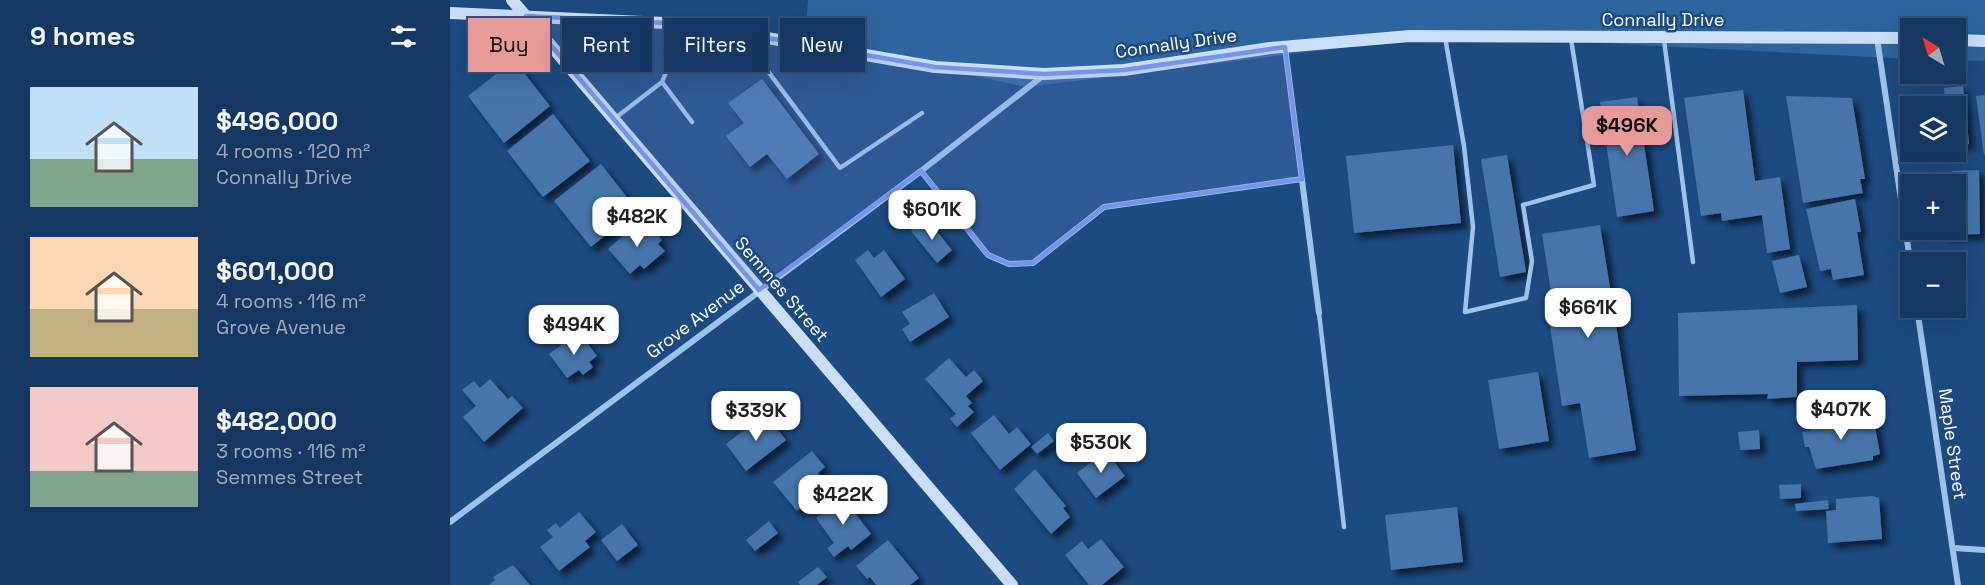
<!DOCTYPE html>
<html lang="en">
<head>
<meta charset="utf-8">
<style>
  :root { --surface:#143861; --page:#21436a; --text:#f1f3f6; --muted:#9dacbd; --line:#335276; --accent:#e69b98 }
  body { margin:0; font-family:"Space Grotesk",sans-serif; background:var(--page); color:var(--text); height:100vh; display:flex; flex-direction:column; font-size:22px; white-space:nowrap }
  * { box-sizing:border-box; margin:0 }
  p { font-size:20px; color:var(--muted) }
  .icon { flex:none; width:33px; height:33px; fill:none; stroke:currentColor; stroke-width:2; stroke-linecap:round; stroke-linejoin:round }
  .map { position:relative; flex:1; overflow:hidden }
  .panel { display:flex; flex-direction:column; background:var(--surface); width:450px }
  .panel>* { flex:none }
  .top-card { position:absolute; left:18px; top:18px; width:570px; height:54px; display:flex; gap:12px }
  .needle { width:39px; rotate:322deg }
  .fabs { position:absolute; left:1450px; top:18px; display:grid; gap:12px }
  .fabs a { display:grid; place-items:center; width:66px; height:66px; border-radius:0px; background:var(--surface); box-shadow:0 6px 24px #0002,0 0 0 2px var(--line); font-size:30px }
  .price { position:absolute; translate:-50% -51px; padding:0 14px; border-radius:12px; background:#fff; color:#222; font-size:20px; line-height:39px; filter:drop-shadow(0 2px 3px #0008) }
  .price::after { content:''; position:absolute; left:50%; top:36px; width:18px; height:14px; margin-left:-9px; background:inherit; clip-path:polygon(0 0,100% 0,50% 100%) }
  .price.current { background:var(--accent); color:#111 }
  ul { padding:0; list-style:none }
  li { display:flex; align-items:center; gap:18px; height:150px; padding:0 30px }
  li span { display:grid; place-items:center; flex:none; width:168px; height:120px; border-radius:0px; color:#555 }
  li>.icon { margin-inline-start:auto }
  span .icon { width:72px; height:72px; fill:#fffc; stroke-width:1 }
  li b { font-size:26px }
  h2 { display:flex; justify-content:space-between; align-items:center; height:72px; padding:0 30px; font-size:26px }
  .tag { padding:0 21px; border-radius:0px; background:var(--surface); box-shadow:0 6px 24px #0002,0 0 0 2px var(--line); font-size:21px; line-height:54px }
  .tag.current { background:var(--accent); color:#111 }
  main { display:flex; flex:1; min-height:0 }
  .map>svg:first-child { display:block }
  .green { fill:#2e659f }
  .building { fill:#4475ab; filter:url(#shadow) }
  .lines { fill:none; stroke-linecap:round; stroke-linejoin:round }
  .lane { stroke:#9ec3ea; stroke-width:4.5 }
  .street { stroke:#9ec3ea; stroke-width:6 }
  .secondary { stroke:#cadff7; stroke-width:12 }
  .marked { fill:#7795e8; fill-opacity:0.2; stroke:#7795e8; stroke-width:4.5; stroke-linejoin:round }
  .labels { text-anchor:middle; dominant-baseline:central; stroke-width:5; stroke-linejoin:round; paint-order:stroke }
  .street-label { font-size:18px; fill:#fff; stroke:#1b4b81 }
</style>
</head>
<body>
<main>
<section class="panel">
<h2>9 homes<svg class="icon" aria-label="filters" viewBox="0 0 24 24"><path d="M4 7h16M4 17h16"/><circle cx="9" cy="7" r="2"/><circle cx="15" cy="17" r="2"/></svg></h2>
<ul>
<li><span style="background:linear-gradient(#bfe0f5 60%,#7fa58c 0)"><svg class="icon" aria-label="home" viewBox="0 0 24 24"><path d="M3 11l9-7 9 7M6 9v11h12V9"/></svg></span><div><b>$496,000</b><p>4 rooms · 120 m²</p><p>Connally Drive</p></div></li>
<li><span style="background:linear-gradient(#ffd9b3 60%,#c2b280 0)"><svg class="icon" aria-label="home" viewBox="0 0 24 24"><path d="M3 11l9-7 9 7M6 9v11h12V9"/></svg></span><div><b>$601,000</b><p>4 rooms · 116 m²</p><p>Grove Avenue</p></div></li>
<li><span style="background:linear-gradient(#f6c9c9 70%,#7fa58c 0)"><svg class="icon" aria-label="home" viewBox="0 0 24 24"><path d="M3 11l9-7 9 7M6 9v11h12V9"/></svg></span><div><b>$482,000</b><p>3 rooms · 116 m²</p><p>Semmes Street</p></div></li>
</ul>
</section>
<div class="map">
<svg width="1535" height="585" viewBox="0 0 1535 585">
  <defs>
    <filter id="shadow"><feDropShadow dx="5.5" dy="5.5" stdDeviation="3" flood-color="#0009"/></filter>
  </defs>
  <rect width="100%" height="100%" fill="#1b4b81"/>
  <path class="green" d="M358,0H1535V61L1506,60V28H1461V59L996,35L576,87L355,39Z"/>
  <path class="building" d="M64,60L100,106L54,143L18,96Z
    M312,79L369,154L337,179L317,154L300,167L276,136L294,123L278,103Z
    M1513,86L1519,144L1506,146V106H1495L1494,88Z
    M1293,90L1305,181L1330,177L1340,249L1317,253L1312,215L1272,221L1271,213L1251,216L1234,98Z
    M1535,95V155H1534L1526,96Z
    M1336,96L1402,98L1415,179H1410L1413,193L1353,203Z
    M1187,97L1204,211L1167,217L1150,102Z
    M103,114L140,161L93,197L57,151Z
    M1003,145L1011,223L904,233L896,156Z
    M1057,155L1076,272L1050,277L1031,159Z
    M151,164L187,210L141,247L104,201Z
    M1529,170L1530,234L1493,235V230H1506V192H1512L1511,188L1502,184V171Z
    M1405,199L1411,232H1407L1414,275L1383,280L1381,269L1370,271L1356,209Z
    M477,219L502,250L487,263L461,231Z
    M189,222L195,230L200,226L212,240L208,244L215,251L194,269L190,265L180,274L158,249Z
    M1150,225L1186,450L1139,458L1130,403L1112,406L1098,313L1104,312L1092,234Z
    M418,250L424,258L434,250L455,279L431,297L405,260Z
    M1349,255L1357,287L1330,293L1322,261Z
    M484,293L499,317L460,342L452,329L460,324L452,312Z
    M1407,305L1408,360L1347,362V397L1317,399L1318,394L1229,396L1228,313Z
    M129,332L147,356L139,362L143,367L133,375L129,370L117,378L99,354Z
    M499,358L516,377L524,370L533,381L516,396L522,403L518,406L524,412L507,427L500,419L506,414L475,379Z
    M1088,372L1099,441L1049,449L1038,380Z
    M40,379L58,399L62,396L73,408L34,442L13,417L26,406L12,390L24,381L30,388Z
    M315,414L336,440L296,471L276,444Z
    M1381,414L1383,423L1415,417L1416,422L1424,421L1430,454L1423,456V460L1366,469L1359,447H1355L1352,432L1361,431L1359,418Z
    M544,415L559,434L567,427L581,444L550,470L521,433Z
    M1309,430L1310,449L1290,450L1288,432Z
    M598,433L604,441L587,454L581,447Z
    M362,451L375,467L368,473L378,485L347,511L323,482Z
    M656,451L675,476L646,498L627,473Z
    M585,469L616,506L613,508L620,517L601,534L564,489Z
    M1351,484V498L1330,499L1329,485Z
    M398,494L407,505L402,509L421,534L401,550L398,546L384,557L377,548L384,543L366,518Z
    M1422,496L1429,498L1432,539L1378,543L1376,511L1386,510V499Z
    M1378,500L1379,509L1346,511L1345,504Z
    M1007,507L1013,562L941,570L935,515Z
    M129,512L146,532L135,541L140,547L109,571L90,547L103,537L97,530L106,523L110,528Z
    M319,521L328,533L305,551L296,540Z
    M172,524L188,545L167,561L151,540Z
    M651,539L674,567L652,585H639L615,555L632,541L638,549Z
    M438,540L469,578L460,585H426L420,577L417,579L406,566Z
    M63,565L80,585H39L45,580L43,577Z
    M368,567L377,577L367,585H350L348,582Z"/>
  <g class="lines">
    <path class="lane" d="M291,35L390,168L472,113
      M995,37L1014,146L1023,227L1015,312L1076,298L1082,261L1073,205L1144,185L1121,39
      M1214,40L1243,262
      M212,82L242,122
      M164,119L212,82L235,27
      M869,313L894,527"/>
    <path class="street" d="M1427,38L1461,267
      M835,47L869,313
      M471,171L538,255L559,264L583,263L654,207L852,179
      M1467,308L1508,585
      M0,522L471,171L594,75
      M1503,548L1535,550"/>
    <path class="secondary" d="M62,0L562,585
      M0,13L236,24L485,67L594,74L674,70L820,48L960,36L1461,38
      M1506,40L1535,41"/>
  </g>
  <path class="marked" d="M76,16L236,24L485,67L594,74L674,70L835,47L852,179L654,207L583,263L559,264L538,255L471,171L309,290Z"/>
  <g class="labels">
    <g class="street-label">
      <text x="1213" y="19">Connally Drive</text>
      <text transform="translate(726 43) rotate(-8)">Connally Drive</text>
      <text transform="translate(332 289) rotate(49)">Semmes Street</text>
      <text transform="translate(245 319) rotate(-37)">Grove Avenue</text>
      <text transform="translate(1503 444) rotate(82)">Maple Street</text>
    </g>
  </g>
</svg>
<div class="fabs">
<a><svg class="needle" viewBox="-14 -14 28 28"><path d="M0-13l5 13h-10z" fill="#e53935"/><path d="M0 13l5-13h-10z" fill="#9dacbd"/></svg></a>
<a><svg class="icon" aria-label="layers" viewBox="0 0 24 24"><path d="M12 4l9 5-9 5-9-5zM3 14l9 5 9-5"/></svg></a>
<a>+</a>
<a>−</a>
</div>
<b class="price current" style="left:1177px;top:157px">$496K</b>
<b class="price" style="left:482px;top:241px">$601K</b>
<b class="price" style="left:187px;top:248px">$482K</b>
<b class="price" style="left:1138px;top:339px">$661K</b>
<b class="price" style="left:124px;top:356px">$494K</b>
<b class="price" style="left:1391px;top:441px">$407K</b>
<b class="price" style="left:306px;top:442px">$339K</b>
<b class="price" style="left:651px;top:474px">$530K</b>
<b class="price" style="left:393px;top:526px">$422K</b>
<div class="top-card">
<a class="tag current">Buy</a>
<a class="tag">Rent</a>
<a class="tag">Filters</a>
<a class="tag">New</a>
</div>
</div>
</main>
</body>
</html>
